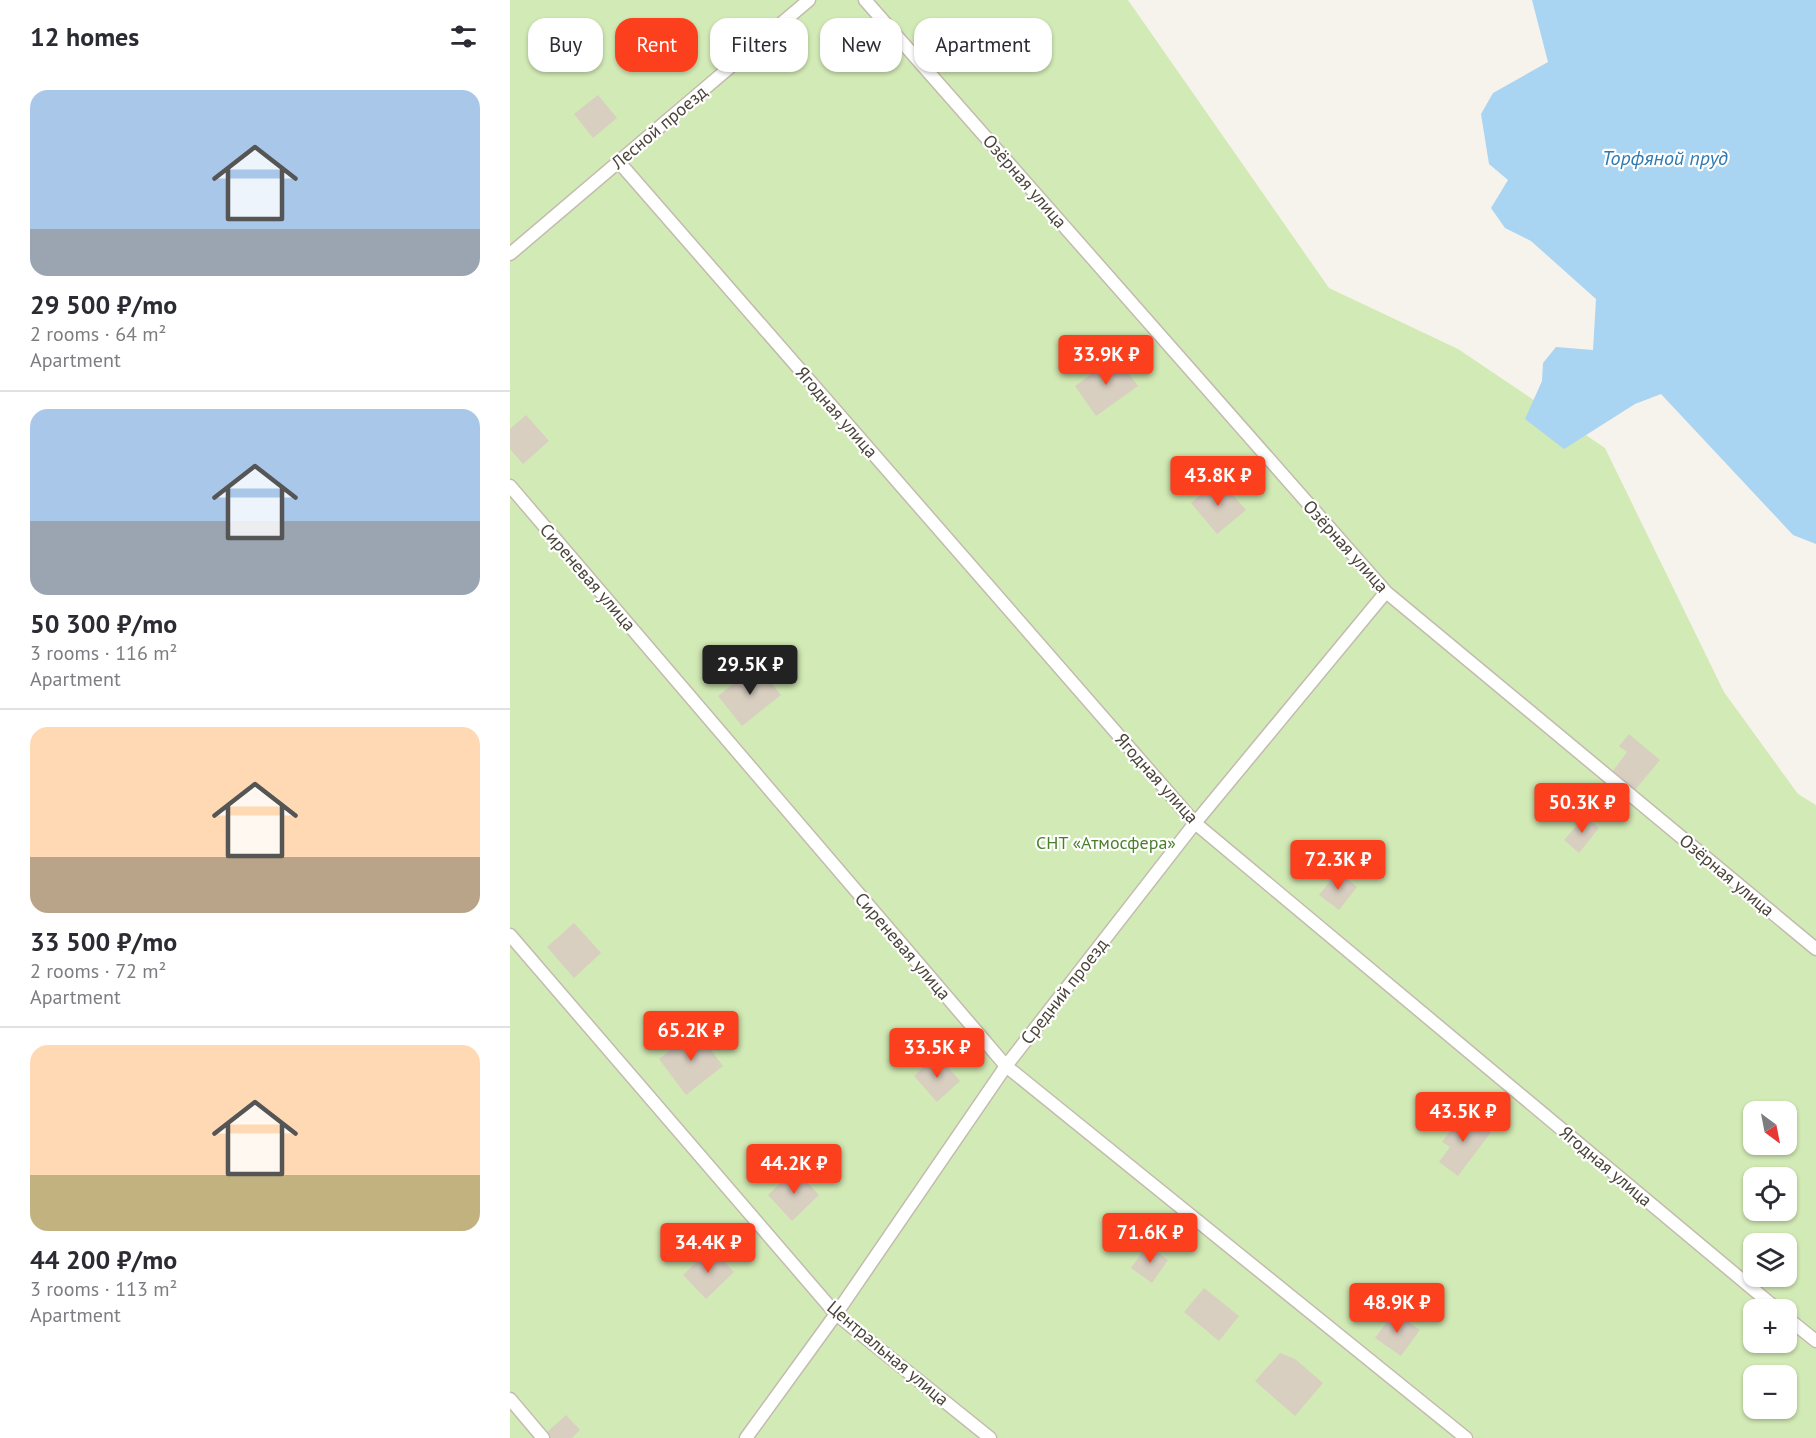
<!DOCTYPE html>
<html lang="en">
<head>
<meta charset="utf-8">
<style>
  :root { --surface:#fff; --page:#f2f2f3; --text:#2b2b33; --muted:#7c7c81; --line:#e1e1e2; --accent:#fc3f1d }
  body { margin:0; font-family:"PT Sans",sans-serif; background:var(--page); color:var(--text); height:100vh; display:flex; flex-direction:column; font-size:22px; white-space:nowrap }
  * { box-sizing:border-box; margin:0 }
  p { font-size:20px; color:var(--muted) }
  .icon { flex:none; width:33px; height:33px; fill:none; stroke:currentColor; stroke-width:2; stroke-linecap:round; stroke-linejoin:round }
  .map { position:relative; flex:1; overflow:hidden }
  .side { display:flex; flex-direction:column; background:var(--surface); width:510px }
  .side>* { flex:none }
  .banner { position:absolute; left:18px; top:18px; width:570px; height:54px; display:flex; gap:12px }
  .needle { width:39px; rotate:148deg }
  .tools { position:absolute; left:1233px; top:1101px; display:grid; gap:12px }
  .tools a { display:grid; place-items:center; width:54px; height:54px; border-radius:12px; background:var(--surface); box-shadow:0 2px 4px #0004; font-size:30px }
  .price { position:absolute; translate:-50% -51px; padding:0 14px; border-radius:6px; background:var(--accent); color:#fff; font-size:20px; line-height:39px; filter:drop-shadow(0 2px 3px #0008) }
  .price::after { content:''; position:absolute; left:50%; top:36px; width:18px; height:14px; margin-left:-9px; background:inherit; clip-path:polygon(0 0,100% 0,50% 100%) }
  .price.current { background:#222; color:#fff }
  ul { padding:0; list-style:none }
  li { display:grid; align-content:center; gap:12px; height:318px; padding:0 30px }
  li+li { border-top:2px solid var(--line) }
  li span { display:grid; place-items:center; height:186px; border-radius:18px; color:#555 }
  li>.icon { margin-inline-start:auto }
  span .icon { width:108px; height:108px; fill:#fffc; stroke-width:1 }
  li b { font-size:26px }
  h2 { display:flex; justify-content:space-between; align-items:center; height:72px; padding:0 30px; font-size:26px }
  .pill { padding:0 21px; border-radius:18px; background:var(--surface); box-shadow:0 2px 4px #0004; font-size:21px; line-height:54px }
  .pill.current { background:var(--accent); color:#fff }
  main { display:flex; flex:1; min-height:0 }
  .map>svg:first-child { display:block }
  .green { fill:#d2eab5; fill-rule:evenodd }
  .water { fill:#a9d4f2 }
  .building { fill:#d8cfc1 }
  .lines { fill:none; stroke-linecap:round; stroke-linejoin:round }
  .lane-casing { stroke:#c2bbae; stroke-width:15 }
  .lane { stroke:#fff; stroke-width:12 }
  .labels { text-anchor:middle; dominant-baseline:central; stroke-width:4.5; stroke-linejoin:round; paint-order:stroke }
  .street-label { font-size:18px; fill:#4b4439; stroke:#fff }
  .park-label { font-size:18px; fill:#4a7f2a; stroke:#fff }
  .water-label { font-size:20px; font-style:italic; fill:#2e7ab2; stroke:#fff }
</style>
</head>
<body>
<main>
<section class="side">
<h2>12 homes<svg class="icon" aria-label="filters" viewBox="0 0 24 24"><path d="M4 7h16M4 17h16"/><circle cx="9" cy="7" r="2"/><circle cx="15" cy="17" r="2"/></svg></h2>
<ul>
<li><span style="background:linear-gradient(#a9c7e8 75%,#9aa5b1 0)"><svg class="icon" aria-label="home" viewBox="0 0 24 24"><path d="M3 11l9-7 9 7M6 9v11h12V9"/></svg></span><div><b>29 500 ₽/mo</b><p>2 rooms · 64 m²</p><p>Apartment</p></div></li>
<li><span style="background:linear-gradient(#a9c7e8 60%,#9aa5b1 0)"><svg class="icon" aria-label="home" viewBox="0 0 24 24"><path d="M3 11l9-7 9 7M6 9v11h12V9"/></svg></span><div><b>50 300 ₽/mo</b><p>3 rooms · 116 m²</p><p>Apartment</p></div></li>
<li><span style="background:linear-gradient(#ffd9b3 70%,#b9a48a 0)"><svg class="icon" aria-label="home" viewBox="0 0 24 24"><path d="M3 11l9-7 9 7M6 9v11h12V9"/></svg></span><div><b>33 500 ₽/mo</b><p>2 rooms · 72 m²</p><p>Apartment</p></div></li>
<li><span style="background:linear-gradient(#ffd9b3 70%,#c2b280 0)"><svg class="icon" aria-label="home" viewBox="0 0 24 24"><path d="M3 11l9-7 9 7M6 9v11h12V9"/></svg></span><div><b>44 200 ₽/mo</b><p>3 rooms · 113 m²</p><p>Apartment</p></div></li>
</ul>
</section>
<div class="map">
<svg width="1306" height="1438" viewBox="0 0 1306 1438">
  <rect width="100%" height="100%" fill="#f6f3ec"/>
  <path class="green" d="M0,0H618L819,288L948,349L1095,448L1214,692L1288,794L1306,805V1438H0ZM1244,1112H1276V1144H1244ZM1244,1178H1276V1210H1244ZM1244,1244H1276V1276H1244ZM1244,1310H1276V1342H1244ZM1244,1376H1276V1408H1244Z"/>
  <path class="water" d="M1022,0H1306V544L1283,535L1151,394L1125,404L1054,449L1015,419L1032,381L1033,363L1046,347L1083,350L1086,299L1021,241L995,228L981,208L998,180L979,164L971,114L983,93L1038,62Z"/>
  <path class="building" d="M88,95L107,118L83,138L64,114Z
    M606,356L628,386L586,416L565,386Z
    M16,415L39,441L13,464L0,449V429Z
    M709,479L736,510L707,534L681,503Z
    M247,665L271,695L232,726L208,696Z
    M1119,734L1150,760L1124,791L1102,772L1117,752L1109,746Z
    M1075,816L1089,828L1069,853L1054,840Z
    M828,871L847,887L829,910L809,895Z
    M64,923L91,953L64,978L37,947Z
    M186,1030L213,1066L176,1095L149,1059Z
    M427,1055L450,1081L427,1102L404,1076Z
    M954,1112L981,1132L948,1176L929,1162L940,1147L932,1142Z
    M285,1169L309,1195L282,1221L258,1195Z
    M637,1245L658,1260L642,1283L621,1268Z
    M201,1248L224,1272L196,1299L173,1275Z
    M694,1288L729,1316L709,1341L674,1312Z
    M884,1312L910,1330L891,1356L865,1338Z
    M770,1353L785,1359L813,1383L785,1416L745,1381Z
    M56,1415L70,1430L62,1438H37L34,1435Z"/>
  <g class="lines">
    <defs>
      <path id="lane" d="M355,0L876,592L1306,949
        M108,161L685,823L1268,1310
        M0,254L299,0
        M0,486L496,1066L956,1438
        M0,935L326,1314L480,1438
        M1276,1317L1306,1341
        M0,1399L33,1438
        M236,1438L326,1314L496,1066L685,823L876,592"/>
    </defs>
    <use href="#lane" class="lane-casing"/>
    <use href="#lane" class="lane"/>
  </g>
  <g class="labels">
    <g class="street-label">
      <text transform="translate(149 127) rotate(-40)">Лесной проезд</text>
      <text transform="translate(515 181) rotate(49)">Озёрная улица</text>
      <text transform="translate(327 412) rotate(49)">Ягодная улица</text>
      <text transform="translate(836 546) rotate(48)">Озёрная улица</text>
      <text transform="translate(78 577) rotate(49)">Сиреневая улица</text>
      <text transform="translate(647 778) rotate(48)">Ягодная улица</text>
      <text transform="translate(1217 875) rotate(40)">Озёрная улица</text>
      <text transform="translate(393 946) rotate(49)">Сиреневая улица</text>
      <text transform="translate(554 991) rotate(-52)">Средний проезд</text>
      <text transform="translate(1096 1166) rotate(40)">Ягодная улица</text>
      <text transform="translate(378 1353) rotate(40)">Центральная улица</text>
    </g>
    <g class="park-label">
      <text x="596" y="842">СНТ «Атмосфера»</text>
    </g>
    <g class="water-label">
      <text x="1155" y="158">Торфяной пруд</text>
    </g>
  </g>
</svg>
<div class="tools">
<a><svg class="needle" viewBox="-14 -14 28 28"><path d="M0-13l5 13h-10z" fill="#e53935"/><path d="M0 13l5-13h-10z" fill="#7c7c81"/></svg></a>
<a><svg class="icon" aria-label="locate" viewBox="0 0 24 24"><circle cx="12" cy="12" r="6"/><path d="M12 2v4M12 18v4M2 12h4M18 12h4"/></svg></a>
<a><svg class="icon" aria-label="layers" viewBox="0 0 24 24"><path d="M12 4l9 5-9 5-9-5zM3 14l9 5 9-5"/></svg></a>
<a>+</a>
<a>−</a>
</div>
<b class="price" style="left:596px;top:386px">33.9K ₽</b>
<b class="price" style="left:708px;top:507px">43.8K ₽</b>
<b class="price current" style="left:240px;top:696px">29.5K ₽</b>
<b class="price" style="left:1072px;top:834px">50.3K ₽</b>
<b class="price" style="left:828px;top:891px">72.3K ₽</b>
<b class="price" style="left:181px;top:1062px">65.2K ₽</b>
<b class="price" style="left:427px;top:1079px">33.5K ₽</b>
<b class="price" style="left:953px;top:1143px">43.5K ₽</b>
<b class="price" style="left:284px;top:1195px">44.2K ₽</b>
<b class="price" style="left:640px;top:1264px">71.6K ₽</b>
<b class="price" style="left:198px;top:1274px">34.4K ₽</b>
<b class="price" style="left:887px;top:1334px">48.9K ₽</b>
<div class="banner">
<a class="pill">Buy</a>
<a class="pill current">Rent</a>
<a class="pill">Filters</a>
<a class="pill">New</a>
<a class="pill">Apartment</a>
</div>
</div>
</main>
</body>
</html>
